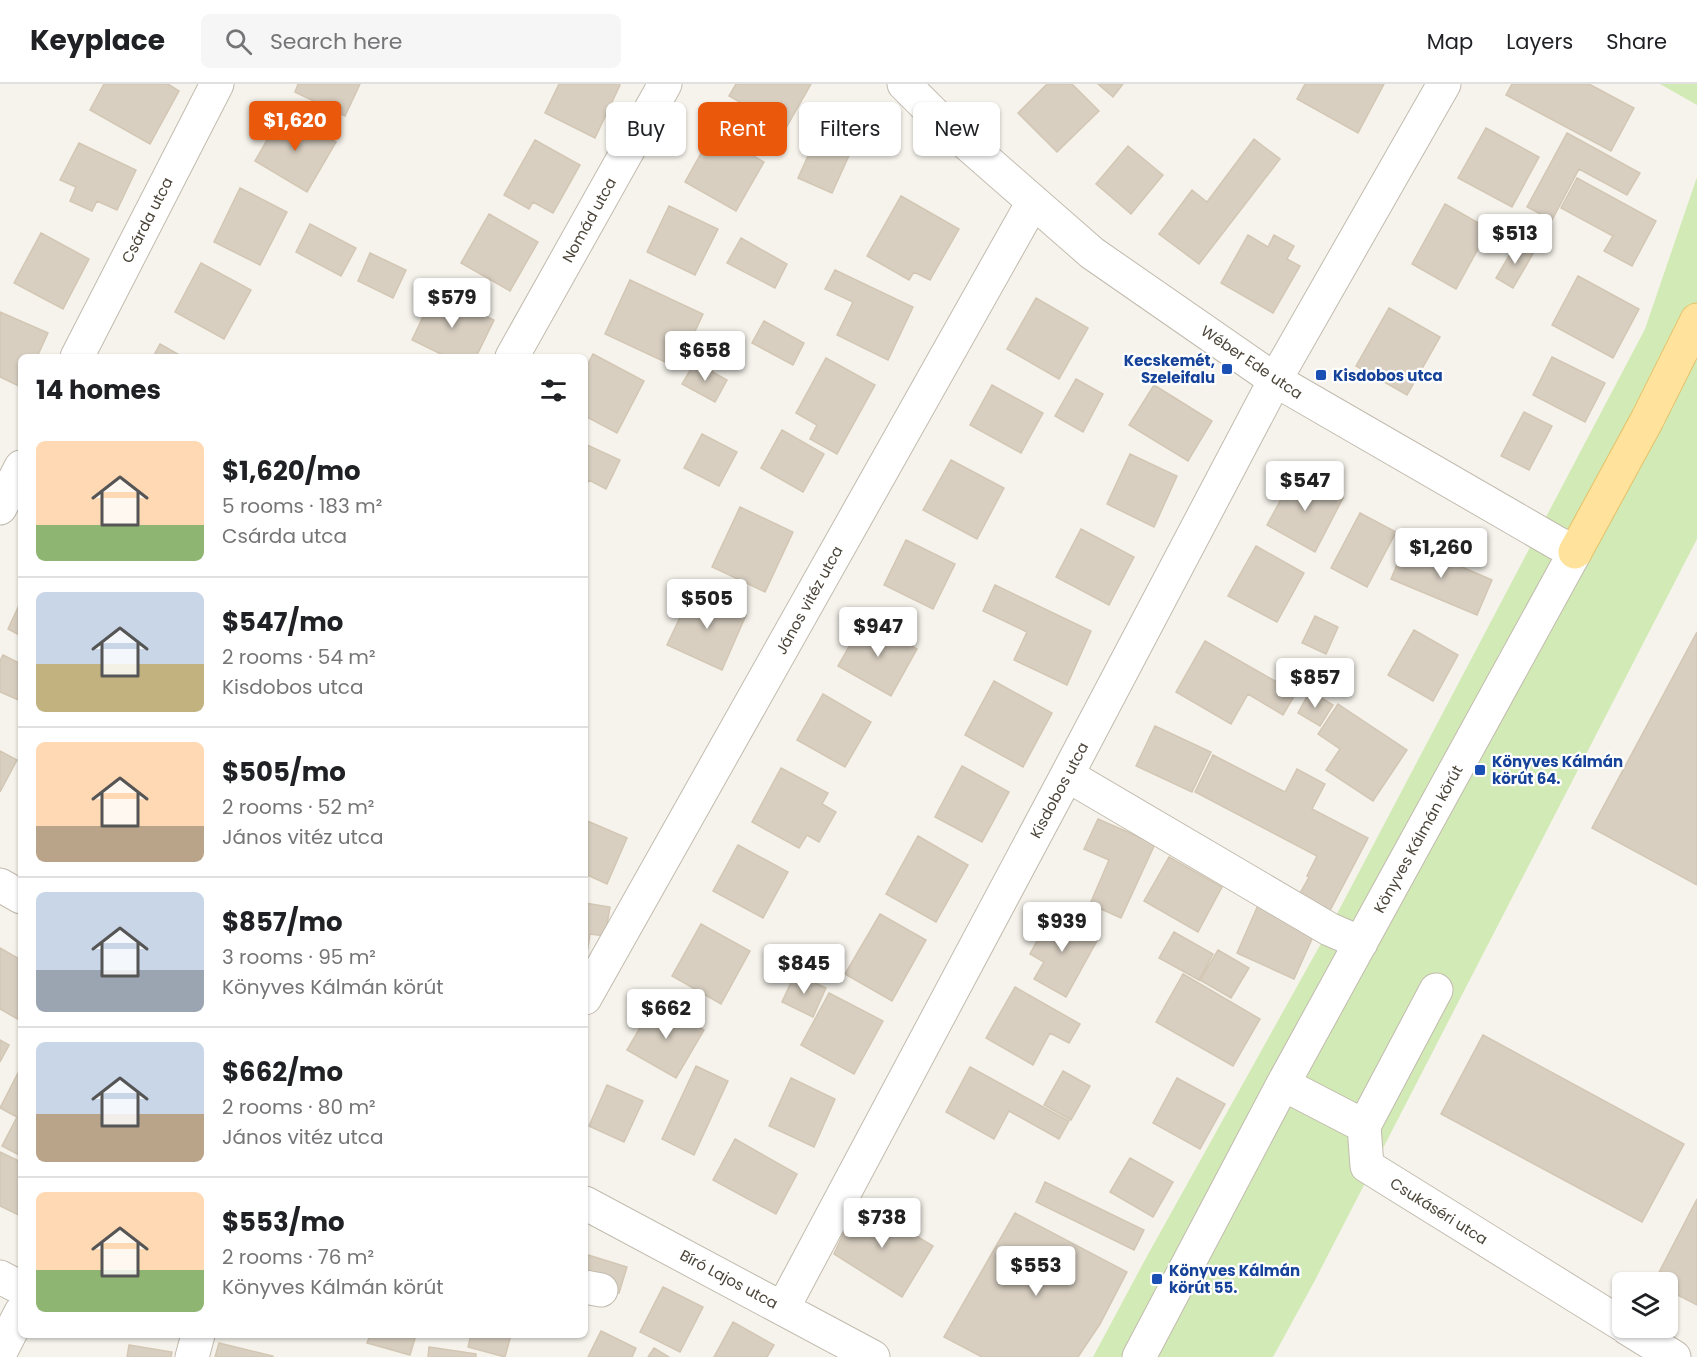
<!DOCTYPE html>
<html lang="en">
<head>
<meta charset="utf-8">
<style>
  :root { --surface:#fff; --page:#f6f6f6; --text:#202124; --muted:#757577; --line:#e0e0e0; --accent:#ea580c }
  body { margin:0; font-family:Poppins,sans-serif; background:var(--page); color:var(--text); height:100vh; display:flex; flex-direction:column; font-size:22px; white-space:nowrap }
  * { box-sizing:border-box; margin:0 }
  p { font-size:20px; color:var(--muted) }
  .icon { flex:none; width:33px; height:33px; fill:none; stroke:currentColor; stroke-width:2; stroke-linecap:round; stroke-linejoin:round }
  .map { position:relative; flex:1; overflow:hidden }
  .panel { position:absolute; left:18px; top:270px; width:570px; height:984px; display:flex; flex-direction:column; background:var(--surface); border-radius:9px; box-shadow:0 2px 4px #0004 }
  .panel>* { flex:none }
  .guide { position:absolute; left:606px; top:18px; width:570px; height:54px; display:flex; gap:12px }
  .tools { position:absolute; left:1612px; top:1188px; display:grid; gap:12px }
  .tools a { display:grid; place-items:center; width:66px; height:66px; border-radius:9px; background:var(--surface); box-shadow:0 2px 4px #0004; font-size:30px }
  .price { position:absolute; translate:-50% -51px; padding:0 14px; border-radius:6px; background:#fff; color:#222; font-size:20px; line-height:39px; filter:drop-shadow(0 2px 3px #0008) }
  .price::after { content:''; position:absolute; left:50%; top:36px; width:18px; height:14px; margin-left:-9px; background:inherit; clip-path:polygon(0 0,100% 0,50% 100%) }
  .price.selected { background:var(--accent); color:#fff }
  ul { padding:0; list-style:none }
  li { display:flex; align-items:center; gap:18px; height:150px; padding:0 18px }
  li+li { border-top:2px solid var(--line) }
  li span { display:grid; place-items:center; flex:none; width:168px; height:120px; border-radius:9px; color:#555 }
  li>.icon { margin-inline-start:auto }
  span .icon { width:72px; height:72px; fill:#fffc; stroke-width:1 }
  li b { font-size:26px }
  h2 { display:flex; justify-content:space-between; align-items:center; height:72px; padding:0 18px; font-size:26px }
  .chip { padding:0 21px; border-radius:9px; background:var(--surface); box-shadow:0 2px 4px #0004; font-size:21px; line-height:54px }
  .chip.selected { background:var(--accent); color:#fff }
  header { display:flex; align-items:center; gap:36px; box-sizing:border-box; height:84px; padding:0 30px; background:var(--surface); border-bottom:2px solid var(--line) }
  header strong { font-size:28px }
  nav { display:flex; gap:33px; margin-inline-start:auto; font-size:21px }
  .search { width:420px; height:54px; background:var(--page); display:flex; align-items:center; gap:15px; box-sizing:border-box; padding:0 21px; border-radius:9px; color:var(--muted); font-size:22px }
  .map>svg:first-child { display:block }
  .green { fill:#d2eab5 }
  .building { fill:#d8cfc1; stroke:#d3c7b4; stroke-width:1.5 }
  .lines { fill:none; stroke-linecap:round; stroke-linejoin:round }
  .minor-casing { stroke:#c2bbae; stroke-width:35 }
  .major-casing { stroke:#e6c16a; stroke-width:35 }
  .minor { stroke:#fff; stroke-width:33 }
  .major { stroke:#ffe39c; stroke-width:33 }
  .transit-dot { fill:#1a4fb4; stroke:#fff; stroke-width:2 }
  .labels { text-anchor:middle; dominant-baseline:central; stroke-width:4.5; stroke-linejoin:round; paint-order:stroke }
  .street-label { font-size:15px; fill:#4b4439; stroke:#fff }
  .transit-label { font-size:15px; font-weight:bold; fill:#164399; stroke:#fff; text-anchor:start }
</style>
</head>
<body>
<header>
<strong>Keyplace</strong>
<div class="search"><svg class="icon" aria-label="search" viewBox="0 0 24 24"><circle cx="10" cy="10" r="6"/><path d="M15 15l6 6"/></svg>Search here</div>
<nav><a>Map</a><a>Layers</a><a>Share</a></nav>
</header>
<div class="map">
<svg width="1697" height="1273" viewBox="0 0 1697 1273">
  <rect width="100%" height="100%" fill="#f6f3ec"/>
  <path class="green" d="M1660,0H1697V21Z
    M1697,93V455L1313,1200L1273,1273H1093L1146,1174L1329,845L1645,245Z"/>
  <path class="building" d="M104,0H168L179,7L150,60L90,26Z
    M298,0H360L345,32L295,8Z
    M559,0H618L620,1L595,54L545,29Z
    M736,0H811L786,44L729,12Z
    M1047,0H1072L1099,27L1057,68L1018,29Z
    M1098,0H1123L1113,13Z
    M1305,0H1384L1358,49L1297,15Z
    M1512,0H1589L1634,24L1611,67L1506,11Z
    M283,28L336,58L307,108L255,77Z
    M828,28L862,43L832,109L798,94Z
    M1486,44L1539,73L1512,123L1458,94Z
    M713,48L764,78L736,127L685,98Z
    M1567,49L1640,89L1627,111L1579,85L1552,136L1527,123Z
    M1254,55L1280,75L1199,180L1159,150L1192,106L1207,118Z
    M535,56L580,81L553,129L533,118L529,125L504,111Z
    M79,59L136,86L117,126L97,117L92,127L70,117L76,103L60,96Z
    M1128,62L1163,91L1131,130L1096,100Z
    M1577,94L1656,137L1632,182L1604,167L1613,152L1561,124Z
    M240,104L287,128L260,181L214,158Z
    M901,112L959,145L930,196L914,188L909,196L867,172Z
    M1445,120L1489,145L1456,205L1412,180Z
    M669,122L718,145L695,191L647,168Z
    M489,130L538,158L510,207L461,179Z
    M310,140L356,164L341,192L296,168Z
    M41,149L89,175L63,225L14,199Z
    M1248,151L1268,163L1274,151L1294,162L1287,175L1300,182L1273,229L1221,199Z
    M741,154L787,180L775,204L727,179Z
    M1517,158L1534,168L1513,204L1496,194Z
    M370,169L406,186L393,214L358,197Z
    M201,179L251,206L224,255L175,228Z
    M835,186L913,223L888,276L837,251L853,218L825,205Z
    M1578,192L1639,225L1613,274L1552,241Z
    M630,196L703,230L678,284L605,250Z
    M435,208L494,236L476,273H447L412,256Z
    M1036,214L1088,244L1059,295L1007,265Z
    M1389,224L1440,253L1407,311L1356,282Z
    M0,228L48,249L37,273H21V303L0,293Z
    M764,237L804,259L793,281L752,259Z
    M160,260L183,273H153Z
    M593,270L644,297L617,349L585,332V285Z
    M1552,273L1605,299L1585,338L1533,311Z
    M826,274L875,301L837,370L810,355L817,341L796,329Z
    M695,278L727,296L715,318L682,300Z
    M1076,295L1103,310L1083,348L1055,332Z
    M992,301L1043,329L1021,369L970,341Z
    M1154,301L1212,337L1188,377L1129,341Z
    M1524,328L1552,342L1529,386L1501,372Z
    M782,346L824,370L803,408L761,384Z
    M702,350L737,368L719,402L684,384Z
    M585,360L620,376L606,405L589,396L585,404Z
    M1130,370L1177,392L1154,443L1107,420Z
    M951,376L1004,404L977,455L923,426Z
    M1296,388L1343,414L1315,468L1267,441Z
    M740,423L793,448L765,508L712,483Z
    M1360,429L1396,448L1367,503L1331,484Z
    M1081,445L1134,473L1109,521L1056,493Z
    M906,456L955,480L933,525L884,501Z
    M1406,459L1492,496L1477,531L1391,495Z
    M1256,462L1304,489L1277,538L1228,512Z
    M995,501L1091,547L1067,601L1014,576L1027,548L983,527Z
    M693,506L746,531L722,586L667,561Z
    M21,517V552L8,545Z
    M1315,532L1338,543L1326,570L1302,559Z
    M865,535L917,565L891,612L838,582Z
    M1414,546L1458,571L1433,617L1388,591Z
    M1697,548V801L1592,744Z
    M1205,557L1296,609L1283,631L1248,610L1231,640L1176,608Z
    M3,571L21,580V617L0,608V577Z
    M994,597L1052,629L1023,683L965,651Z
    M1310,607L1333,621L1320,642L1298,629Z
    M823,610L871,638L845,683L797,656Z
    M1338,620L1407,666L1373,717L1326,686L1340,665L1318,650Z
    M1155,642L1211,668L1192,708L1136,682Z
    M0,667L17,676L0,708Z
    M1213,671L1285,708L1297,685L1325,700L1312,725L1368,754L1325,836L1294,820L1309,793L1307,792L1317,772L1195,708Z
    M962,682L1009,708L982,758L935,733Z
    M781,684L828,709L822,720L836,728L819,758L807,751L799,764L752,738Z
    M1098,735L1155,760L1121,834L1090,820L1109,776L1084,765Z
    M585,736L627,754L607,800L585,790Z
    M918,752L968,781L936,838L886,810Z
    M738,761L788,788L763,834L713,807Z
    M1169,773L1222,803L1198,848L1144,817Z
    M585,819L610,823L605,852L590,850L586,876H585Z
    M1259,819L1317,844L1294,895L1237,869Z
    M1053,827L1099,853L1066,913L1034,895L1044,878L1030,870Z
    M880,830L926,856L892,917L845,890Z
    M701,840L750,867L721,920L672,892Z
    M1174,848L1213,870L1199,896L1159,874Z
    M0,864L21,876V937L0,925Z
    M1218,866L1249,884L1231,914L1200,896Z
    M795,890L826,904L813,933L782,918Z
    M1183,890L1260,935L1233,982L1156,938Z
    M1015,903L1080,940L1069,959L1050,949L1033,981L986,954Z
    M829,909L883,937L854,990L801,961Z
    M655,918L704,946L676,994L627,966Z
    M1483,951L1684,1060L1642,1138L1441,1030Z
    M0,956L9,961L0,978Z
    M696,982L728,997L694,1071L662,1055Z
    M21,983V1072L2,1062L17,1033L0,1024Z
    M970,983L1069,1037L1059,1055L1009,1027L994,1055L946,1028Z
    M1063,987L1090,1002L1071,1036L1044,1021Z
    M791,994L835,1015L814,1063L769,1042Z
    M1177,994L1225,1020L1200,1065L1153,1039Z
    M607,1001L643,1017L624,1058L589,1042Z
    M735,1055L797,1090L776,1130L713,1096Z
    M0,1068L21,1078V1132L0,1122Z
    M1130,1074L1173,1098L1153,1133L1110,1108Z
    M1045,1098L1144,1146L1134,1166L1036,1118Z
    M1697,1115V1221L1668,1206V1198H1654Z
    M858,1117L933,1162L902,1213L834,1170Z
    M1015,1129L1127,1188L1100,1240L1078,1273H982L944,1253Z
    M585,1170L627,1183L619,1209L585,1198Z
    M663,1203L703,1223L680,1268L640,1248Z
    M733,1238L774,1261L767,1273H714Z
    M601,1247L636,1264L632,1273H588Z
    M370,1251H416L410,1271L367,1259Z
    M471,1251H511L505,1273L468,1263Z
    M219,1259L273,1272V1273H215Z
    M129,1261L172,1268L171,1273H127Z
    M429,1263L476,1270V1273H428Z
    M654,1264L669,1273H648Z"/>
  <g class="lines">
    <defs>
      <path id="minor" d="M904,0L940,36L1092,169L1275,296L1557,459L1575,468L1283,1000L1139,1273
        M77,273L217,0
        M512,273L665,0
        M0,424L21,383
        M1067,691L1329,845L1361,859
        M0,801L21,813
        M585,914L1033,118
        M1283,1000L1364,1042L1367,1082L1623,1241
        M1364,1042L1436,906
        M585,1119L873,1273
        M0,1193L21,1204
        M585,1203L601,1206
        M783,1224L1067,691L1275,296L1444,0
        M1627,1244L1674,1273
        M0,1269L21,1228
        M192,1273L198,1251"/>
      <path id="major" d="M1575,468L1647,336L1697,236"/>
    </defs>
    <use href="#minor" class="minor-casing"/>
    <use href="#major" class="major-casing"/>
    <use href="#minor" class="minor"/>
    <use href="#major" class="major"/>
  </g>
  <g class="transit-dot">
    <rect x="1221" y="279" width="12" height="12" rx="3"/>
    <rect x="1315" y="285" width="12" height="12" rx="3"/>
    <rect x="1474" y="680" width="12" height="12" rx="3"/>
    <rect x="1151" y="1189" width="12" height="12" rx="3"/>
  </g>
  <g class="labels">
    <g class="street-label">
      <text transform="translate(147 136) rotate(-63)">Csárda utca</text>
      <text transform="translate(589 136) rotate(-61)">Nomád utca</text>
      <text transform="translate(1252 278) rotate(34)">Wéber Ede utca</text>
      <text transform="translate(809 516) rotate(-61)">János vitéz utca</text>
      <text transform="translate(1059 706) rotate(-62)">Kisdobos utca</text>
      <text transform="translate(1418 755) rotate(-61)">Könyves Kálmán körút</text>
      <text transform="translate(1439 1127) rotate(32)">Csukáséri utca</text>
      <text transform="translate(729 1195) rotate(28)">Bíró Lajos utca</text>
    </g>
    <g class="transit-label">
      <text x="1215" y="276" text-anchor="end">Kecskemét,<tspan x="1215" dy="17">Szeleifalu</tspan></text>
      <text x="1333" y="291">Kisdobos utca</text>
      <text x="1492" y="677">Könyves Kálmán<tspan x="1492" dy="17">körút 64.</tspan></text>
      <text x="1169" y="1186">Könyves Kálmán<tspan x="1169" dy="17">körút 55.</tspan></text>
    </g>
  </g>
</svg>
<div class="tools">
<a><svg class="icon" aria-label="layers" viewBox="0 0 24 24"><path d="M12 4l9 5-9 5-9-5zM3 14l9 5 9-5"/></svg></a>
</div>
<b class="price selected" style="left:295px;top:68px">$1,620</b>
<b class="price" style="left:1515px;top:181px">$513</b>
<b class="price" style="left:452px;top:245px">$579</b>
<b class="price" style="left:705px;top:298px">$658</b>
<b class="price" style="left:1305px;top:428px">$547</b>
<b class="price" style="left:1441px;top:495px">$1,260</b>
<b class="price" style="left:707px;top:546px">$505</b>
<b class="price" style="left:878px;top:574px">$947</b>
<b class="price" style="left:1315px;top:625px">$857</b>
<b class="price" style="left:1062px;top:869px">$939</b>
<b class="price" style="left:804px;top:911px">$845</b>
<b class="price" style="left:666px;top:956px">$662</b>
<b class="price" style="left:882px;top:1165px">$738</b>
<b class="price" style="left:1036px;top:1213px">$553</b>
<div class="guide">
<a class="chip">Buy</a>
<a class="chip selected">Rent</a>
<a class="chip">Filters</a>
<a class="chip">New</a>
</div>
<section class="panel">
<h2>14 homes<svg class="icon" aria-label="filters" viewBox="0 0 24 24"><path d="M4 7h16M4 17h16"/><circle cx="9" cy="7" r="2"/><circle cx="15" cy="17" r="2"/></svg></h2>
<ul>
<li><span style="background:linear-gradient(#ffd9b3 70%,#8fb573 0)"><svg class="icon" aria-label="home" viewBox="0 0 24 24"><path d="M3 11l9-7 9 7M6 9v11h12V9"/></svg></span><div><b>$1,620/mo</b><p>5 rooms · 183 m²</p><p>Csárda utca</p></div></li>
<li><span style="background:linear-gradient(#c9d6e8 60%,#c2b280 0)"><svg class="icon" aria-label="home" viewBox="0 0 24 24"><path d="M3 11l9-7 9 7M6 9v11h12V9"/></svg></span><div><b>$547/mo</b><p>2 rooms · 54 m²</p><p>Kisdobos utca</p></div></li>
<li><span style="background:linear-gradient(#ffd9b3 70%,#b9a48a 0)"><svg class="icon" aria-label="home" viewBox="0 0 24 24"><path d="M3 11l9-7 9 7M6 9v11h12V9"/></svg></span><div><b>$505/mo</b><p>2 rooms · 52 m²</p><p>János vitéz utca</p></div></li>
<li><span style="background:linear-gradient(#c9d6e8 65%,#9aa5b1 0)"><svg class="icon" aria-label="home" viewBox="0 0 24 24"><path d="M3 11l9-7 9 7M6 9v11h12V9"/></svg></span><div><b>$857/mo</b><p>3 rooms · 95 m²</p><p>Könyves Kálmán körút</p></div></li>
<li><span style="background:linear-gradient(#c9d6e8 60%,#b9a48a 0)"><svg class="icon" aria-label="home" viewBox="0 0 24 24"><path d="M3 11l9-7 9 7M6 9v11h12V9"/></svg></span><div><b>$662/mo</b><p>2 rooms · 80 m²</p><p>János vitéz utca</p></div></li>
<li><span style="background:linear-gradient(#ffd9b3 65%,#8fb573 0)"><svg class="icon" aria-label="home" viewBox="0 0 24 24"><path d="M3 11l9-7 9 7M6 9v11h12V9"/></svg></span><div><b>$553/mo</b><p>2 rooms · 76 m²</p><p>Könyves Kálmán körút</p></div></li>
</ul>
</section>
</div>
</body>
</html>
